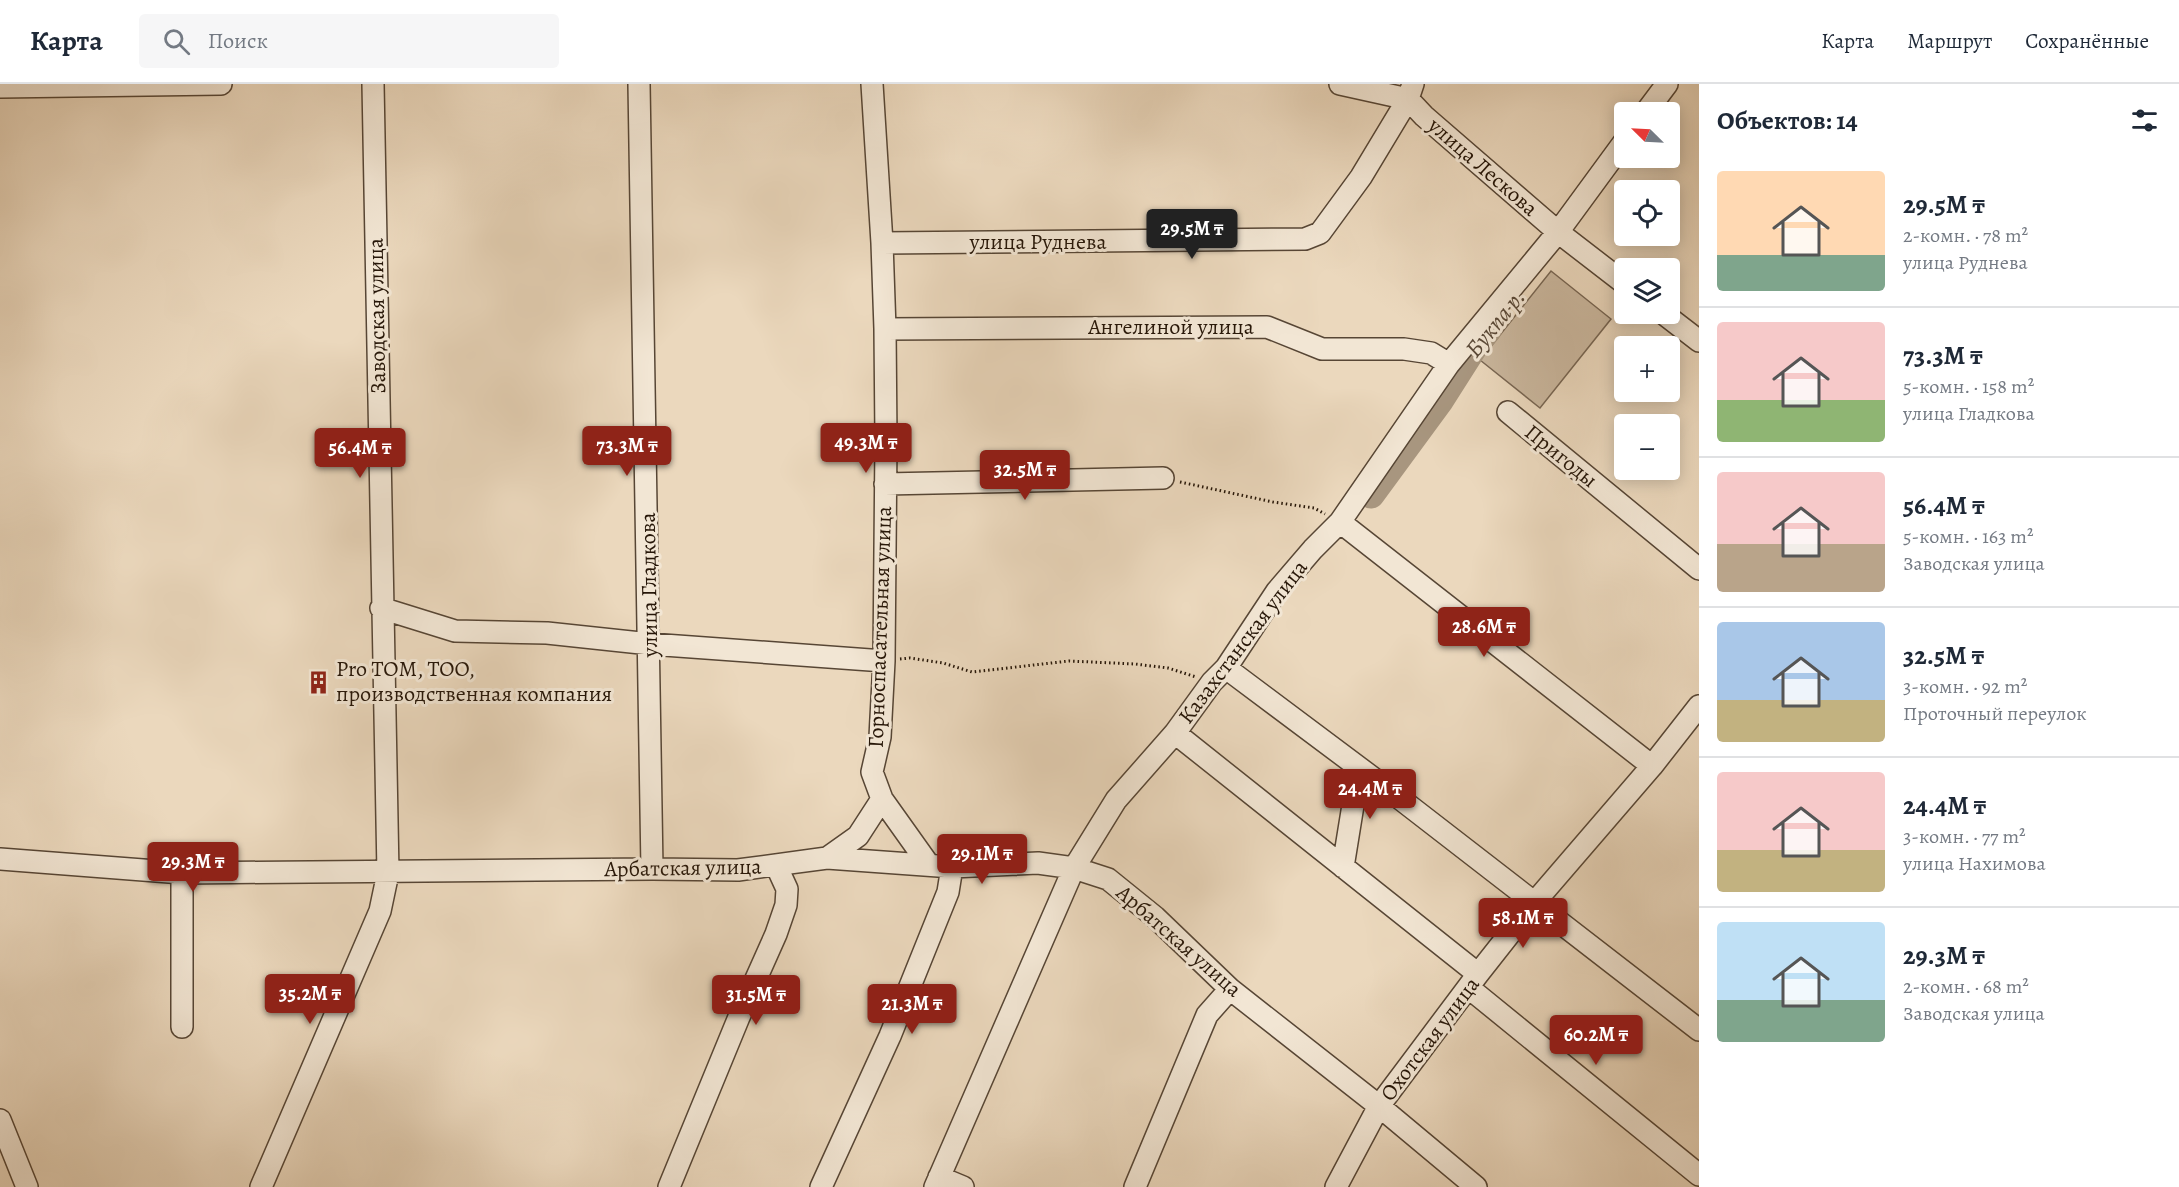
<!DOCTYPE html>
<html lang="ru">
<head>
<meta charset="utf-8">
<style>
  :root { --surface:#fff; --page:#f6f6f7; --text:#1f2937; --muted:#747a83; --line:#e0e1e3; --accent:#8f2418 }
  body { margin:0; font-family:Alegreya,serif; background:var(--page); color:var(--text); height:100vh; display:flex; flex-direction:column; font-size:22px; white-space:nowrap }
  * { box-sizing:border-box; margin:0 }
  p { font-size:20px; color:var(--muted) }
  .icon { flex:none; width:33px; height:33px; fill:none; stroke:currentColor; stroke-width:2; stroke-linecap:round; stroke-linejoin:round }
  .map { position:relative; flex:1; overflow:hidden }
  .side { display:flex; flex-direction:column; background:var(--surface); width:480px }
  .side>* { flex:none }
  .needle { width:39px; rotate:294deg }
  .buttons { position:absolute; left:1614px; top:18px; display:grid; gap:12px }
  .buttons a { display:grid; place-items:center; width:66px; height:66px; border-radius:6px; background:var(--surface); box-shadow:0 3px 15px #0003; font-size:30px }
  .price { position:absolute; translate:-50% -51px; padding:0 14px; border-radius:6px; background:var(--accent); color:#fff; font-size:20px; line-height:39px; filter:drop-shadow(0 2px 3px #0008) }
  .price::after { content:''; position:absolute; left:50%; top:36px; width:18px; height:14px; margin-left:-9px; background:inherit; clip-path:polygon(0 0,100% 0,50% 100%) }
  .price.current { background:#222; color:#fff }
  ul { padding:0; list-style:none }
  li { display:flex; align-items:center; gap:18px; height:150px; padding:0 18px }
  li+li { border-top:2px solid var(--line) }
  li span { display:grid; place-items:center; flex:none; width:168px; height:120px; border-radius:6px; color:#555 }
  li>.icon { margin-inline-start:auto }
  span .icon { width:72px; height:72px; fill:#fffc; stroke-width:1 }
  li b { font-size:26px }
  h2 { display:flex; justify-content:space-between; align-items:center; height:72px; padding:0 18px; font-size:26px }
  header { display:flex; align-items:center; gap:36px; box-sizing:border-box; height:84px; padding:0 30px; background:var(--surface); border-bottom:2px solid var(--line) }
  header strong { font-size:28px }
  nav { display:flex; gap:33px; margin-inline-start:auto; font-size:21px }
  .search { width:420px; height:54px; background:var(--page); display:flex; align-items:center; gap:15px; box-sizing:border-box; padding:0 21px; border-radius:6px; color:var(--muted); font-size:22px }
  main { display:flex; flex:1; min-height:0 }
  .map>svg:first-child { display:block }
  .green { fill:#cab79e; stroke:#786653; stroke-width:1.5 }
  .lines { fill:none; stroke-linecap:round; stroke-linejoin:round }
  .river { stroke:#a8967f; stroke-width:27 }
  .minor-casing { stroke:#574635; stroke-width:24 }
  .path { stroke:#261608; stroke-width:3; stroke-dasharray:1.5 3; stroke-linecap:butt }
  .minor { stroke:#f2e6d4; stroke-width:21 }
  .labels { text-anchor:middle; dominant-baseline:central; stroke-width:6; stroke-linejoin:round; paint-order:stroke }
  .street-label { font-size:22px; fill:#261608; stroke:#f2e6d4 }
  .poi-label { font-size:22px; fill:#261608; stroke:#f2e6d4; text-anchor:start }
  .water-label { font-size:24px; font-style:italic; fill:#5a4938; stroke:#f2e6d4 }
</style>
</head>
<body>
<header>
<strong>Карта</strong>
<div class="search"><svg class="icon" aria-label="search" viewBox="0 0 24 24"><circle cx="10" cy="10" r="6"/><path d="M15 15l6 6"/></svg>Поиск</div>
<nav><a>Карта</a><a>Маршрут</a><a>Сохранённые</a></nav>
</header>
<main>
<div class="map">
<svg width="1699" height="1103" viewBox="0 0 1699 1103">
  <rect width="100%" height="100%" fill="#ebd8bd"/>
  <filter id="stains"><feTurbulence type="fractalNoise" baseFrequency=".00333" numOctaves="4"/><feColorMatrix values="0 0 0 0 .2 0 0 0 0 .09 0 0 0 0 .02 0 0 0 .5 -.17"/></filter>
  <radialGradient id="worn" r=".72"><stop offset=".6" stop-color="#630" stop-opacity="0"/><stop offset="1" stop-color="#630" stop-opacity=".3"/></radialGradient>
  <path class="green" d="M1551,187L1611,235L1540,324L1480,276Z"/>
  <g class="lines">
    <path class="river" d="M1371,411L1440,317L1475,262L1489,245"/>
    <defs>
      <path id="minor" d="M639,0L652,785
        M1340,0L1408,15L1424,32L1558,148L1624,199
        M0,3L221,0
        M1646,28L1667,0
        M882,159L1305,155L1320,149L1361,93L1408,15L1413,0
        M1664,230L1699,257
        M885,245L1267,243L1322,265H1404L1431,269L1449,280
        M1508,328L1699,485
        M885,400L1163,394
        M1340,438L1652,682
        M381,524L455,547L547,549L650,560L884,577
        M1226,584L1385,703L1699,946
        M1175,649L1478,890
        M882,715L929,781
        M827,774L858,752L882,715L872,688L880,653L884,577L886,356L885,245L882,159L872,0
        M0,775L182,789L652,785L738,786L827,774L952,783L1038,779L1074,784L1108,795L1155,833L1230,905L1379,1022L1476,1103
        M1343,783L1359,684
        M1469,904L1699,1091
        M182,943V789
        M0,1036L27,1103
        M939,1093L963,1103
        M261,1103L380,827L388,789L373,0
        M669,1103L739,933L776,850L786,821L787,805L776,781
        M821,1103L890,952L948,808L952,783
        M935,1103L1074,784L1116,716L1175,649L1212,598L1226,584L1277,507L1313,465L1340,438L1449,280L1558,148L1624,58
        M1135,1103L1207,931L1230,905
        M1336,1103L1379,1022L1478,890L1534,819L1652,682L1699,622"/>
    </defs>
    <use href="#minor" class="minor-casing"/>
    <path class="path" d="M1180,398L1273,418L1314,424L1325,430
      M900,575L910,574L943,579L972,588L1069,577L1135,580L1168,584L1196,593"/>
    <use href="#minor" class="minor"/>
  </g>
  <defs>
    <symbol id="building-bare" viewBox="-9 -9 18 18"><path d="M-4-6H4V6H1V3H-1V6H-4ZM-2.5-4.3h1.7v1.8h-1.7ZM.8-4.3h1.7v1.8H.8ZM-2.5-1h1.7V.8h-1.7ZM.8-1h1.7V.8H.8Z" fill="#8f2418" stroke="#f2e6d4" stroke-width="2.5" paint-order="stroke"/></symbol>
  </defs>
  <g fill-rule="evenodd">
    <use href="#building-bare" x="302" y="582" width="33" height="33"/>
  </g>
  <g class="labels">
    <g class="street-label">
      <text transform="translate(1483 83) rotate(41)">улица Лескова</text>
      <text x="1038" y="158">улица Руднева</text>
      <text transform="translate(377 232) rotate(-91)">Заводская улица</text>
      <text x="1171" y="243">Ангелиной улица</text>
      <text transform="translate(1561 372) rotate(39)">Пригоды</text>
      <text transform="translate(649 501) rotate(-91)">улица Гладкова</text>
      <text transform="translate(880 543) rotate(-88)">Горноспасательная улица</text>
      <text transform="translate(1243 558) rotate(-53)">Казахстанская улица</text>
      <text transform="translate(683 784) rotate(-1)">Арбатская улица</text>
      <text transform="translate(1179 857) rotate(41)">Арбатская улица</text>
      <text transform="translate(1430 955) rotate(-53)">Охотская улица</text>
    </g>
    <g class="poi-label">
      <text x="336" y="585">Pro TOM, ТОО,<tspan x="336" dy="25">производственная компания</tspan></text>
    </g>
    <g class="water-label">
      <text transform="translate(1495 239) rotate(-51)">Букпа р.</text>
    </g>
  </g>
  <rect width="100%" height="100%" filter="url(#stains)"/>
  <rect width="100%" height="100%" fill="url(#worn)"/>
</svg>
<div class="buttons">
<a><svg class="needle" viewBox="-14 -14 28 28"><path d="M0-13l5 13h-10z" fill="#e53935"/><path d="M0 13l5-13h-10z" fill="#747a83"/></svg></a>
<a><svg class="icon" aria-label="locate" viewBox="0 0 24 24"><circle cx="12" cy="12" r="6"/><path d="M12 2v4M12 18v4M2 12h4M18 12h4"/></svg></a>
<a><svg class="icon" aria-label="layers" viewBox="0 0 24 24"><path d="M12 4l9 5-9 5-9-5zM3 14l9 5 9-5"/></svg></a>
<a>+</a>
<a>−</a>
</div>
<b class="price current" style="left:1192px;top:176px">29.5M ₸</b>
<b class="price" style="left:866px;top:390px">49.3M ₸</b>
<b class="price" style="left:627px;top:393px">73.3M ₸</b>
<b class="price" style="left:360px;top:395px">56.4M ₸</b>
<b class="price" style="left:1025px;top:417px">32.5M ₸</b>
<b class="price" style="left:1484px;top:574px">28.6M ₸</b>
<b class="price" style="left:1370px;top:736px">24.4M ₸</b>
<b class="price" style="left:982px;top:801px">29.1M ₸</b>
<b class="price" style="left:193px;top:809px">29.3M ₸</b>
<b class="price" style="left:1523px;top:865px">58.1M ₸</b>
<b class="price" style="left:310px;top:941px">35.2M ₸</b>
<b class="price" style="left:756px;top:942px">31.5M ₸</b>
<b class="price" style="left:912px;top:951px">21.3M ₸</b>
<b class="price" style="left:1596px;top:982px">60.2M ₸</b>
</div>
<section class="side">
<h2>Объектов: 14<svg class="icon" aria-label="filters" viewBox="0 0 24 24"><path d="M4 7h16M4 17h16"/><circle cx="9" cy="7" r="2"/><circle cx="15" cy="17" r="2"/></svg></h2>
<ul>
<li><span style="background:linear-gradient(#ffd9b3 70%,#7fa58c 0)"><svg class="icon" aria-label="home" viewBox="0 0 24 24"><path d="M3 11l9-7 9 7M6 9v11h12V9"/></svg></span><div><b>29.5M ₸</b><p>2-комн. · 78 m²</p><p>улица Руднева</p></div></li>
<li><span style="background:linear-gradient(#f6c9c9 65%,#8fb573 0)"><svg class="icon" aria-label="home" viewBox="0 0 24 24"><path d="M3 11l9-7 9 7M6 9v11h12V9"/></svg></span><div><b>73.3M ₸</b><p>5-комн. · 158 m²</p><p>улица Гладкова</p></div></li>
<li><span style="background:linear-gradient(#f6c9c9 60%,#b9a48a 0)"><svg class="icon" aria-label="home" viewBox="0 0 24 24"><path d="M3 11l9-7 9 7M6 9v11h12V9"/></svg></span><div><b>56.4M ₸</b><p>5-комн. · 163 m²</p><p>Заводская улица</p></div></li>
<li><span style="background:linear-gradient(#a9c7e8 65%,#c2b280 0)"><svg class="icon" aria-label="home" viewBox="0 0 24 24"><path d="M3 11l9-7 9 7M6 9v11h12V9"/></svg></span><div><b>32.5M ₸</b><p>3-комн. · 92 m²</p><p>Проточный переулок</p></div></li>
<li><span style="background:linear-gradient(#f6c9c9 65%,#c2b280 0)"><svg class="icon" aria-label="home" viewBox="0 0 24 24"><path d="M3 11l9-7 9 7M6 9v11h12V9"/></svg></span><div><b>24.4M ₸</b><p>3-комн. · 77 m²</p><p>улица Нахимова</p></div></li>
<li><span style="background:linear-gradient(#bfe0f5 65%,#7fa58c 0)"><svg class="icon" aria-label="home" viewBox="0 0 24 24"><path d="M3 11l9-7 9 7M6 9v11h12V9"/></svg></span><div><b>29.3M ₸</b><p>2-комн. · 68 m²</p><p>Заводская улица</p></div></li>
</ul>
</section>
</main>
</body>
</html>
